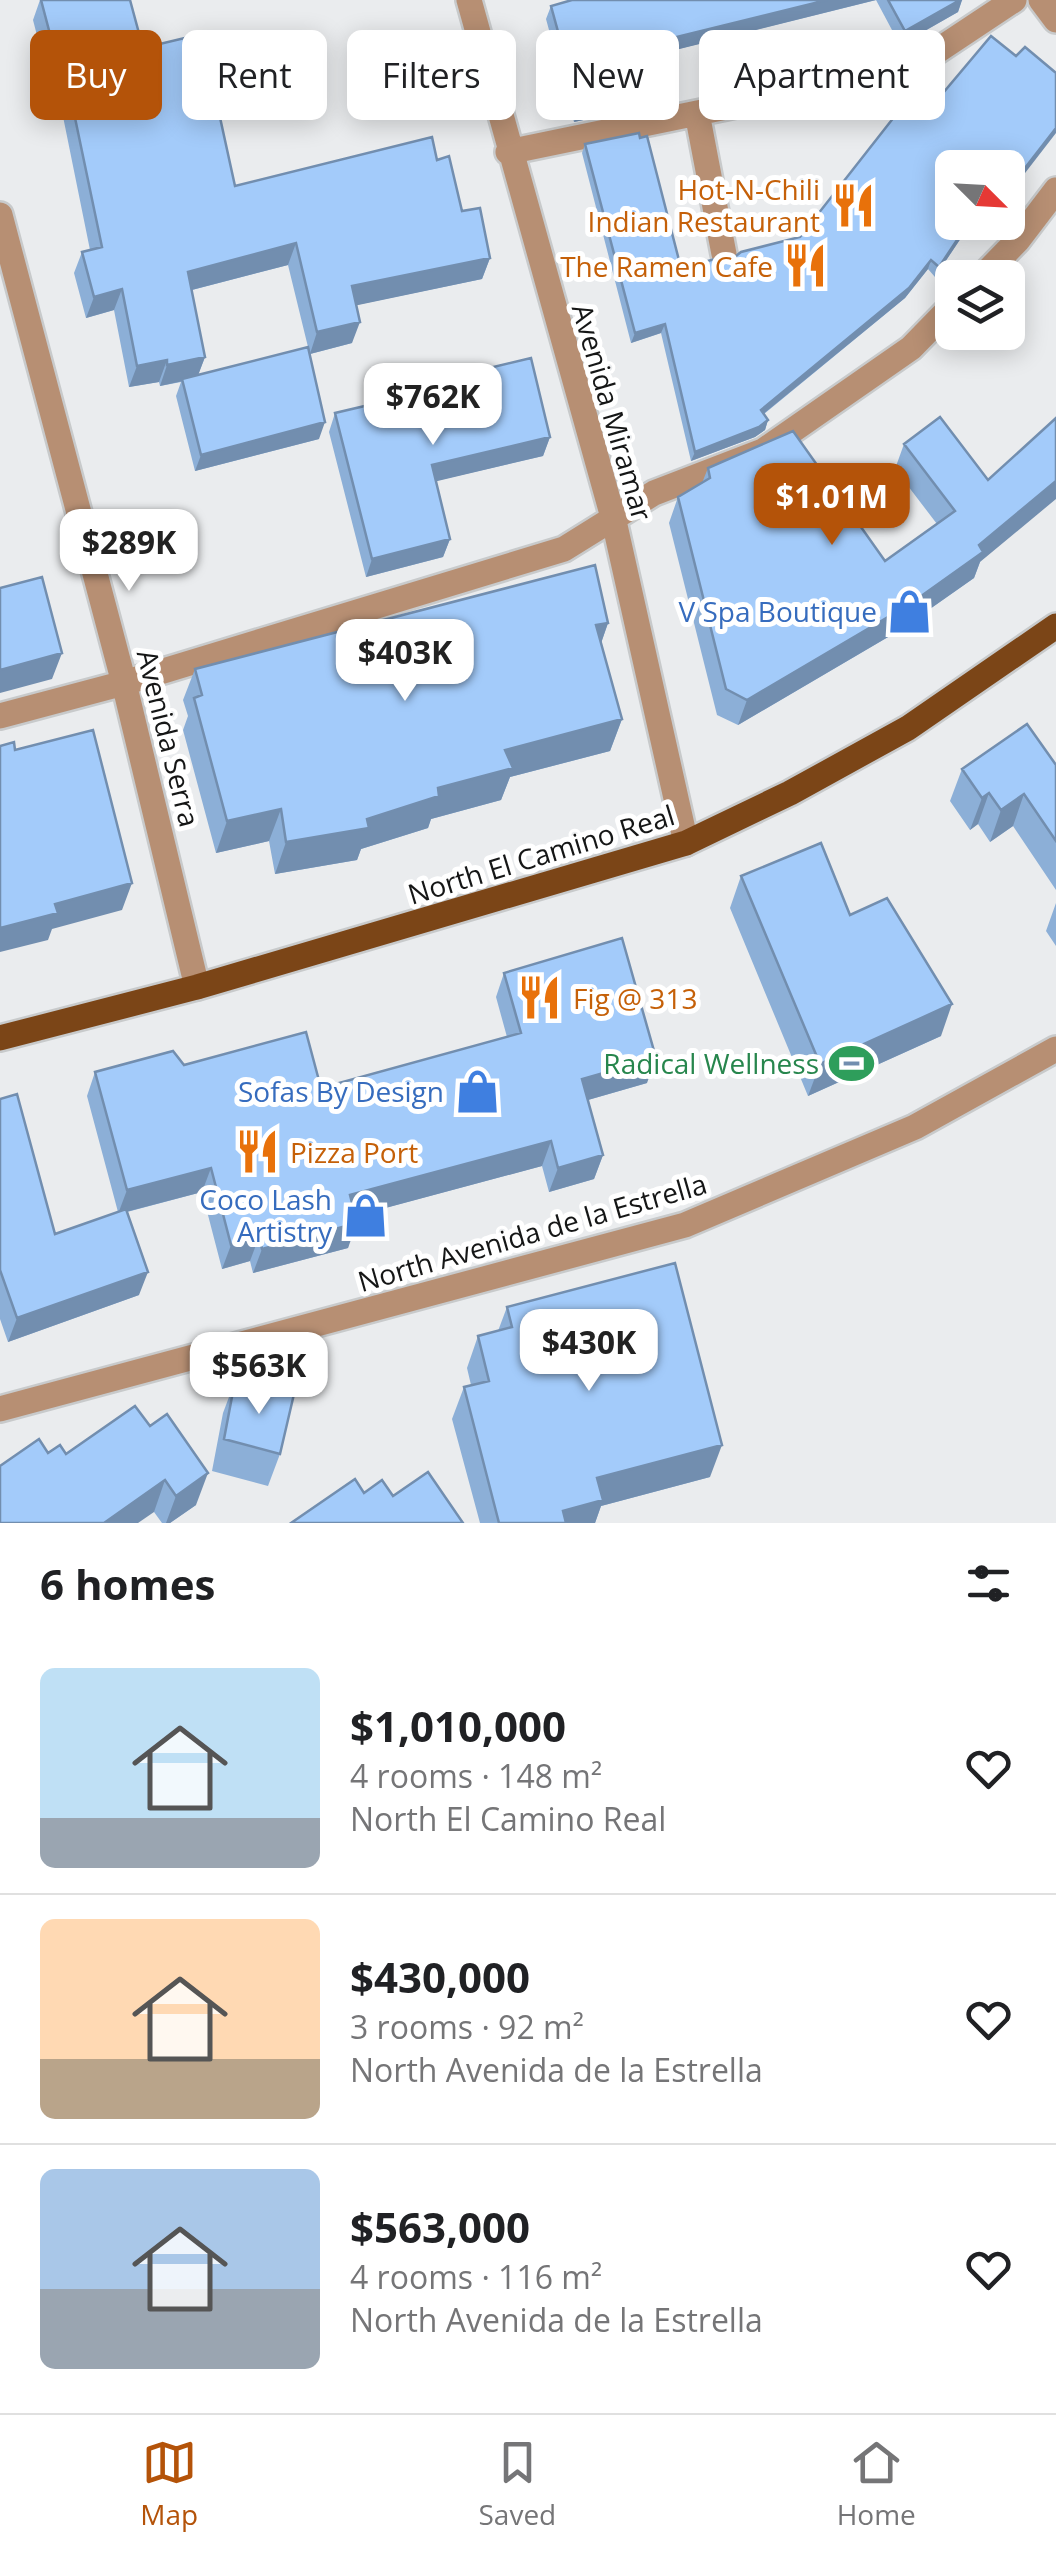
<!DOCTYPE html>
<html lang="en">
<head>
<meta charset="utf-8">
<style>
  :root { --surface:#fff; --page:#f2f2f2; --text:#202124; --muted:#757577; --line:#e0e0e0; --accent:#b45309 }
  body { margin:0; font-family:"Open Sans",sans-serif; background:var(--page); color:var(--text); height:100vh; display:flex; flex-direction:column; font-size:38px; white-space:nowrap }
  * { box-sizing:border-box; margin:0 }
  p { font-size:32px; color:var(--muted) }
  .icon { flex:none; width:55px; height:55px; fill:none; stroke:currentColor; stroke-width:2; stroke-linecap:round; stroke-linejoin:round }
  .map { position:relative; height:1523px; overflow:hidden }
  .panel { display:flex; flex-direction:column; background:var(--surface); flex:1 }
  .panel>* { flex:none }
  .banner { position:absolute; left:30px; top:30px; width:998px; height:90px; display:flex; gap:20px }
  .needle { width:65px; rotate:114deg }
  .fabs { position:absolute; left:935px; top:150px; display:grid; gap:20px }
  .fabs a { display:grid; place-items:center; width:90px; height:90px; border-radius:15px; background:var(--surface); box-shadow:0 5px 25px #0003; font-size:50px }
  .price { position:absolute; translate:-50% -85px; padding:0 22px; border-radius:20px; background:#fff; color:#222; font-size:32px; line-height:65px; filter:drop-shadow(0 2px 5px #0008) }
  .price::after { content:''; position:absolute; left:50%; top:60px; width:30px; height:22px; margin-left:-15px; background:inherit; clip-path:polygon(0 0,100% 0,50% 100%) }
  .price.active { background:var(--accent); color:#fff }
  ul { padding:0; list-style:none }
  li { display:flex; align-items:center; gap:30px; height:250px; padding:0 40px }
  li+li { border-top:2px solid var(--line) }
  li span { display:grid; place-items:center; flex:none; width:280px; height:200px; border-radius:15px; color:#555 }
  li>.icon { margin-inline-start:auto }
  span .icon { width:120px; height:120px; fill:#fffc; stroke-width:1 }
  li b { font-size:42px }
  h2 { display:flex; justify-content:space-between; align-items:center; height:120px; padding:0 40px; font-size:42px }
  .chip { padding:0 35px; border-radius:15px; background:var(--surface); box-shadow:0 5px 25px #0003; font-size:35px; line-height:90px }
  .chip.active { background:var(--accent); color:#fff }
  .tabs { display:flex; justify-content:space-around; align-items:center; height:140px; border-top:2px solid var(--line); background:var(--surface); font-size:28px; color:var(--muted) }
  .tabs a { display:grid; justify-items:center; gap:5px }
  .tabs .active { color:var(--accent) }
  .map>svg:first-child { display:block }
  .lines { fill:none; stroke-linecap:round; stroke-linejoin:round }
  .minor-casing { stroke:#c8cacb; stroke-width:30 }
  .major-casing { stroke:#c8cacb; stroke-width:30 }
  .minor { stroke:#b78f73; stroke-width:25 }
  .major { stroke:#7b4517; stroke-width:25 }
  .wall { fill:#8cafd7; fill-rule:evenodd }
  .shaded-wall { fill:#728eaf }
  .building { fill:#a3cbfa; stroke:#728eaf; stroke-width:2.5 }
  .labels { text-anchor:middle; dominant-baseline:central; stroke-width:10; stroke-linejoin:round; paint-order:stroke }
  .food-label { font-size:28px; fill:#c56008; stroke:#fff; text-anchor:end }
  .street-label { font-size:28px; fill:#151616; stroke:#fff }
  .shop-label { font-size:28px; fill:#366cbe; stroke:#fff; text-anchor:end }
  .leisure-label { font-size:28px; fill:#27864d; stroke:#fff; text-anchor:end }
</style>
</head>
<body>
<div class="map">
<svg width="1056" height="1523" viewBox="0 0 1056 1523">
  <rect width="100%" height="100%" fill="#eaecee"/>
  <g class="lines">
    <defs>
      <path id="minor" d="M469,0L614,521L686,843
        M1041,0L1056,20
        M697,113L724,254
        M508,152L910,69L1014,0
        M0,215L124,683L197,987
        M981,278L1018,240L1056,190
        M0,716L124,683L564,549L654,493L763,451L911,348L952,306
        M0,1409L685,1225L915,1127L1056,1049"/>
      <path id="major" d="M0,1038L197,987L686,843L790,793L908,728L1056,626"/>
    </defs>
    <use href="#minor" class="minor-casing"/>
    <use href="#major" class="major-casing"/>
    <use href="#minor" class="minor"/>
    <use href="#major" class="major"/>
  </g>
  <path class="wall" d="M40,0L143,48L211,114L235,186L437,160L462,211L490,258L482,279L356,305L352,343L310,354L319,439L195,471L176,396L181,382L160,386L159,382L129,387L114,310L86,318L74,273L82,252L90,250L54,72L47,74L33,20ZM288,265L308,347L198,375L205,357L192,290Z
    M572,0H962L958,12L900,45L876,0L630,61L635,96L630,110L574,122L546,19L551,6Z
    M585,144L681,268L952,222H986L978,234L967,229L935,277L928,269L905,298L764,414L768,420L765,430L755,437L691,461L661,333L631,343L582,153Z
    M435,381L550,437L543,456L435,481L450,539L443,557L366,577L329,432L335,413L432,390Z
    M940,417L980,562L974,578L900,630L738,725L717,715L669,523L678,497L702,483L708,468L885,561L937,524L895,469L904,444Z
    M608,623L601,643L622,719L610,751L510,777L501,800L431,819L428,828L361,849L357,860L275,874L269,841L216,853L183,730L188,716L183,700L195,669Z
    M1056,765V890L1013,826L990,842L978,824L970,830L950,801L962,769Z
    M741,876L850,915L941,1036L808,1096L730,908Z
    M1056,903V946L1046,931Z
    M504,973L647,1083L588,1100L603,1155L594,1179L549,1192L542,1166L355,1216L348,1248L253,1273L250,1261L222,1269L202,1192L127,1212L139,1295L8,1342L0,1319V1099L55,1234L118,1212L87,1096L95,1072L184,1065L321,1088L507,1037L496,997Z
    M507,1307L710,1477L601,1506L595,1523H480L452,1419L464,1387L471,1385L467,1368L478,1336L498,1331Z
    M235,1381L280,1454L268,1486L212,1471L223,1413Z
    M135,1406L196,1505L170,1523H162L154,1512L48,1453L66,1454Z"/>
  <path class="shaded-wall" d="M827,0H876L623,63L628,49Z
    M960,0H962L958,12L900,45L905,31Z
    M61,51L54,72L47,74L55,53Z
    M635,96L630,110L574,122L579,108Z
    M1056,128V133L1008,195V190Z
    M969,222L967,229L935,277L939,267Z
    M296,243L288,265L180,293L188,272Z
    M490,258L482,279L344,308L352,286Z
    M931,260L928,269L905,298L757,419L761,410Z
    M122,289L114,310L86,318L94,297Z
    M360,322L352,343L310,354L317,332Z
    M665,324L661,333L631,343L635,333Z
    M205,357L197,378L160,386L167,365Z
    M167,360L159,382L129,387L137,366Z
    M768,420L765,430L755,437L691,461L695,452Z
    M325,422L319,439L195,471L201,455Z
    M550,437L543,456L425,484L432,465Z
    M1056,481V499L980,562L974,578L900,630L738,725L747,700L979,545Z
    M450,539L443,557L366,577L372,559Z
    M608,623L597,655L596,625Z
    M62,653L52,679L0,693V670Z
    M622,719L610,751L510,777L501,800L431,819L428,828L361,849L357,860L275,874L286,842L367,819L438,788L505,750Z
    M989,793L978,824L970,830L982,798Z
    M1024,794L1013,826L990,842L1001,810Z
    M281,809L269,841L216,853L227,821Z
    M132,883L122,910L52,929L48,940L0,952V928L55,904Z
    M952,1004L941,1036L808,1096L820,1064Z
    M656,1058L647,1083L574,1104L582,1079Z
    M551,1141L542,1166L341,1220L350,1195Z
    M603,1155L594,1179L549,1192L558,1168Z
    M211,1168L202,1192L118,1214L127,1190Z
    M357,1223L348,1248L253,1273L262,1249Z
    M259,1237L250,1261L222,1269L231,1245Z
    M148,1272L139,1295L8,1342L17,1318Z
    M722,1445L710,1477L601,1506L595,1523H558L563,1511L597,1478Z
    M208,1473L196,1505L170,1523H166L176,1496Z
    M165,1480L154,1512L138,1523H104Z"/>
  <path class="building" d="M41,0H130L143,48L193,36L211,114L219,113L235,186L432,137L437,160L449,156L462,211L480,208L490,258L352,286L360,322L317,332L296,243L188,272L205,357L167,365V360L137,366L122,289L94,297L82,252L102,247L61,51L55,53Z
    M572,0H827L628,49L635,96L579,108L551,6Z
    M888,0H960L905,31Z
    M991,36L1016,56L1025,47L1056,73V128L1008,190V168H952V222H969L939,267L931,260L909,288L761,410L768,420L759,427L695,452L665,324L635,333L585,144L639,133L640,138L647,136L681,268L719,258L731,260L741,252L800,237L909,98L927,112Z
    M308,347L325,422L201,455L182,379Z
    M531,358L550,437L432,465L450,539L372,559L335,413L437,389L435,381Z
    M940,417L988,480L1056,418V481L979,545L983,552L910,604L747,700L726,689L678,497L710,478L708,468L793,431L885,561L955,511L904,444Z
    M595,565L608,623L596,625L622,719L505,750L513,768L438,788L439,796L367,819L369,828L286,842L281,809L227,821L194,698L202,695L195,669Z
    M42,577L62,653L0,670V588Z
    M1027,724L1056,765V841L1024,794L1001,810L989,793L982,798L962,769Z
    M93,730L132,883L55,904L58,913L0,928V746L14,742L15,750Z
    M821,843L850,915L887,898L952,1004L820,1064L741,876Z
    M622,938L656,1058L582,1079L603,1155L558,1168L551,1141L350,1195L357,1223L262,1249L259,1237L231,1245L211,1168L127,1190L95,1072L173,1051L184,1065L306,1032L321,1088L521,1033L504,973Z
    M17,1094L55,1234L126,1209L148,1272L17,1318L0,1270V1099Z
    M675,1263L722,1445L597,1478L603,1500L563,1511L566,1523H499L464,1387L489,1381L478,1336L512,1327L507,1307Z
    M235,1381L294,1394L280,1454L224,1439Z
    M135,1406L150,1426L167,1414L208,1473L176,1496L165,1480L104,1523H0V1466L39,1439L48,1453L60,1445L66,1454Z
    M428,1472L463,1523H291L355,1479L364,1493L382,1480L393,1496Z"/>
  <defs>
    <symbol id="restaurant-bare" viewBox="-9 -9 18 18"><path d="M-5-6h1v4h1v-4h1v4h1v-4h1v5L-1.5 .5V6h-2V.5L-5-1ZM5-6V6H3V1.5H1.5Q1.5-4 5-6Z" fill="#e8710a" stroke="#fff" stroke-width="2.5" paint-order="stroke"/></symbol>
    <symbol id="shop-bare" viewBox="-9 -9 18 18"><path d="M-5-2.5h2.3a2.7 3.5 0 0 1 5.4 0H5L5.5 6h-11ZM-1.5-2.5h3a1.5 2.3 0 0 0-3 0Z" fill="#3f7fe0" stroke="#fff" stroke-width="2.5" paint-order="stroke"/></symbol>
    <symbol id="stadium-bare" viewBox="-9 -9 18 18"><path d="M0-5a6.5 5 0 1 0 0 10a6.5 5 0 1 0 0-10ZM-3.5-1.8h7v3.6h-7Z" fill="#2e9e5b" stroke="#fff" stroke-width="2.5" paint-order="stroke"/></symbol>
  </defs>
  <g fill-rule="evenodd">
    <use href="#restaurant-bare" x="822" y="174" width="63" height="63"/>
    <use href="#restaurant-bare" x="774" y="234" width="63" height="63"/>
    <use href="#shop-bare" x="878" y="580" width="63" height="63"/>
    <use href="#restaurant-bare" x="508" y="966" width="63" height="63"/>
    <use href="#stadium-bare" x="820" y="1032" width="63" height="63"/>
    <use href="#shop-bare" x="446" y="1060" width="63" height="63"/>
    <use href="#restaurant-bare" x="226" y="1120" width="63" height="63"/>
    <use href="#shop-bare" x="334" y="1184" width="63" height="63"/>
  </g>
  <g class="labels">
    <g class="food-label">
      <text x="820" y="189">Hot-N-Chili<tspan x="820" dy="32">Indian Restaurant</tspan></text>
      <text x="773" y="266">The Ramen Cafe</text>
      <text x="573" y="998" text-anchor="start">Fig @ 313</text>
      <text x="290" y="1152" text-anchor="start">Pizza Port</text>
    </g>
    <g class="street-label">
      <text transform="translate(613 412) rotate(74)">Avenida Miramar</text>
      <text transform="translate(169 738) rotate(76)">Avenida Serra</text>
      <text transform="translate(541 854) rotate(-17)">North El Camino Real</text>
      <text transform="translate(532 1232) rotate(-16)">North Avenida de la Estrella</text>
    </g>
    <g class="shop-label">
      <text x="877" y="611">V Spa Boutique</text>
      <text x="444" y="1091">Sofas By Design</text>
      <text x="332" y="1199">Coco Lash<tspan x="332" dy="32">Artistry</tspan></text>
    </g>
    <g class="leisure-label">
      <text x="819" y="1063">Radical Wellness</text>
    </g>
  </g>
</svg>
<div class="fabs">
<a><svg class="needle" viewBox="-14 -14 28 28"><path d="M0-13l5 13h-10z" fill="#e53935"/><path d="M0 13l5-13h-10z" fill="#757577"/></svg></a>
<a><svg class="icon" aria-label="layers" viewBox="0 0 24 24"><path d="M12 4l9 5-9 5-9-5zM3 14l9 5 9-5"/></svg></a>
</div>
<b class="price" style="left:433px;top:448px">$762K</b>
<b class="price active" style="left:832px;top:548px">$1.01M</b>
<b class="price" style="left:129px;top:594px">$289K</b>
<b class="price" style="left:405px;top:704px">$403K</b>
<b class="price" style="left:589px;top:1394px">$430K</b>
<b class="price" style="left:259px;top:1417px">$563K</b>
<div class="banner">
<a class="chip active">Buy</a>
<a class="chip">Rent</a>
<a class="chip">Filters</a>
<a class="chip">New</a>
<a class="chip">Apartment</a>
</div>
</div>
<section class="panel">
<h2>6 homes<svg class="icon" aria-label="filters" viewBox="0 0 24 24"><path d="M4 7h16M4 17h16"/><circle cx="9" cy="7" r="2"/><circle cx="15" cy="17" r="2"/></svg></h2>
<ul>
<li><span style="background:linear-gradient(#bfe0f5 75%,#9aa5b1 0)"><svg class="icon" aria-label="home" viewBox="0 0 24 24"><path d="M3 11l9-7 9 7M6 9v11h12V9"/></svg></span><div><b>$1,010,000</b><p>4 rooms · 148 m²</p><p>North El Camino Real</p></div><svg class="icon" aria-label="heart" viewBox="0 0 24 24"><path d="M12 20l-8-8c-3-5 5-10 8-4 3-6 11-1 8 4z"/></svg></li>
<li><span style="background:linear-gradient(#ffd9b3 70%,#b9a48a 0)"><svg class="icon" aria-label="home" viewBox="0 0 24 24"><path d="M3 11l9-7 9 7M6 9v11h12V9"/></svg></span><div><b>$430,000</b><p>3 rooms · 92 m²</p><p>North Avenida de la Estrella</p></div><svg class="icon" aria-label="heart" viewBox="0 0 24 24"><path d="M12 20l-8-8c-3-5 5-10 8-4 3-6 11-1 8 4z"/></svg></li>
<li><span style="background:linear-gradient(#a9c7e8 60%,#9aa5b1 0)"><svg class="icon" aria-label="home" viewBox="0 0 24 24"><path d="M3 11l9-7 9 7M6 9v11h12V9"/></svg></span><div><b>$563,000</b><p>4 rooms · 116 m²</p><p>North Avenida de la Estrella</p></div><svg class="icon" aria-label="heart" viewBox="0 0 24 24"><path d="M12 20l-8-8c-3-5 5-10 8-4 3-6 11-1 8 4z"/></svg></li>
</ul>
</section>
<nav class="tabs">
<a class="active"><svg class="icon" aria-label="map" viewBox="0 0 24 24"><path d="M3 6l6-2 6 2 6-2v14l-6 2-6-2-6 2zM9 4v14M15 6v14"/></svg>Map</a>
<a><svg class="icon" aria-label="saved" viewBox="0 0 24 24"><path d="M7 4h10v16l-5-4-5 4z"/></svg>Saved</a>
<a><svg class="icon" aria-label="home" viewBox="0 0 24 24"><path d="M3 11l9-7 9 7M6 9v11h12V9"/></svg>Home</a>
</nav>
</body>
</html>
